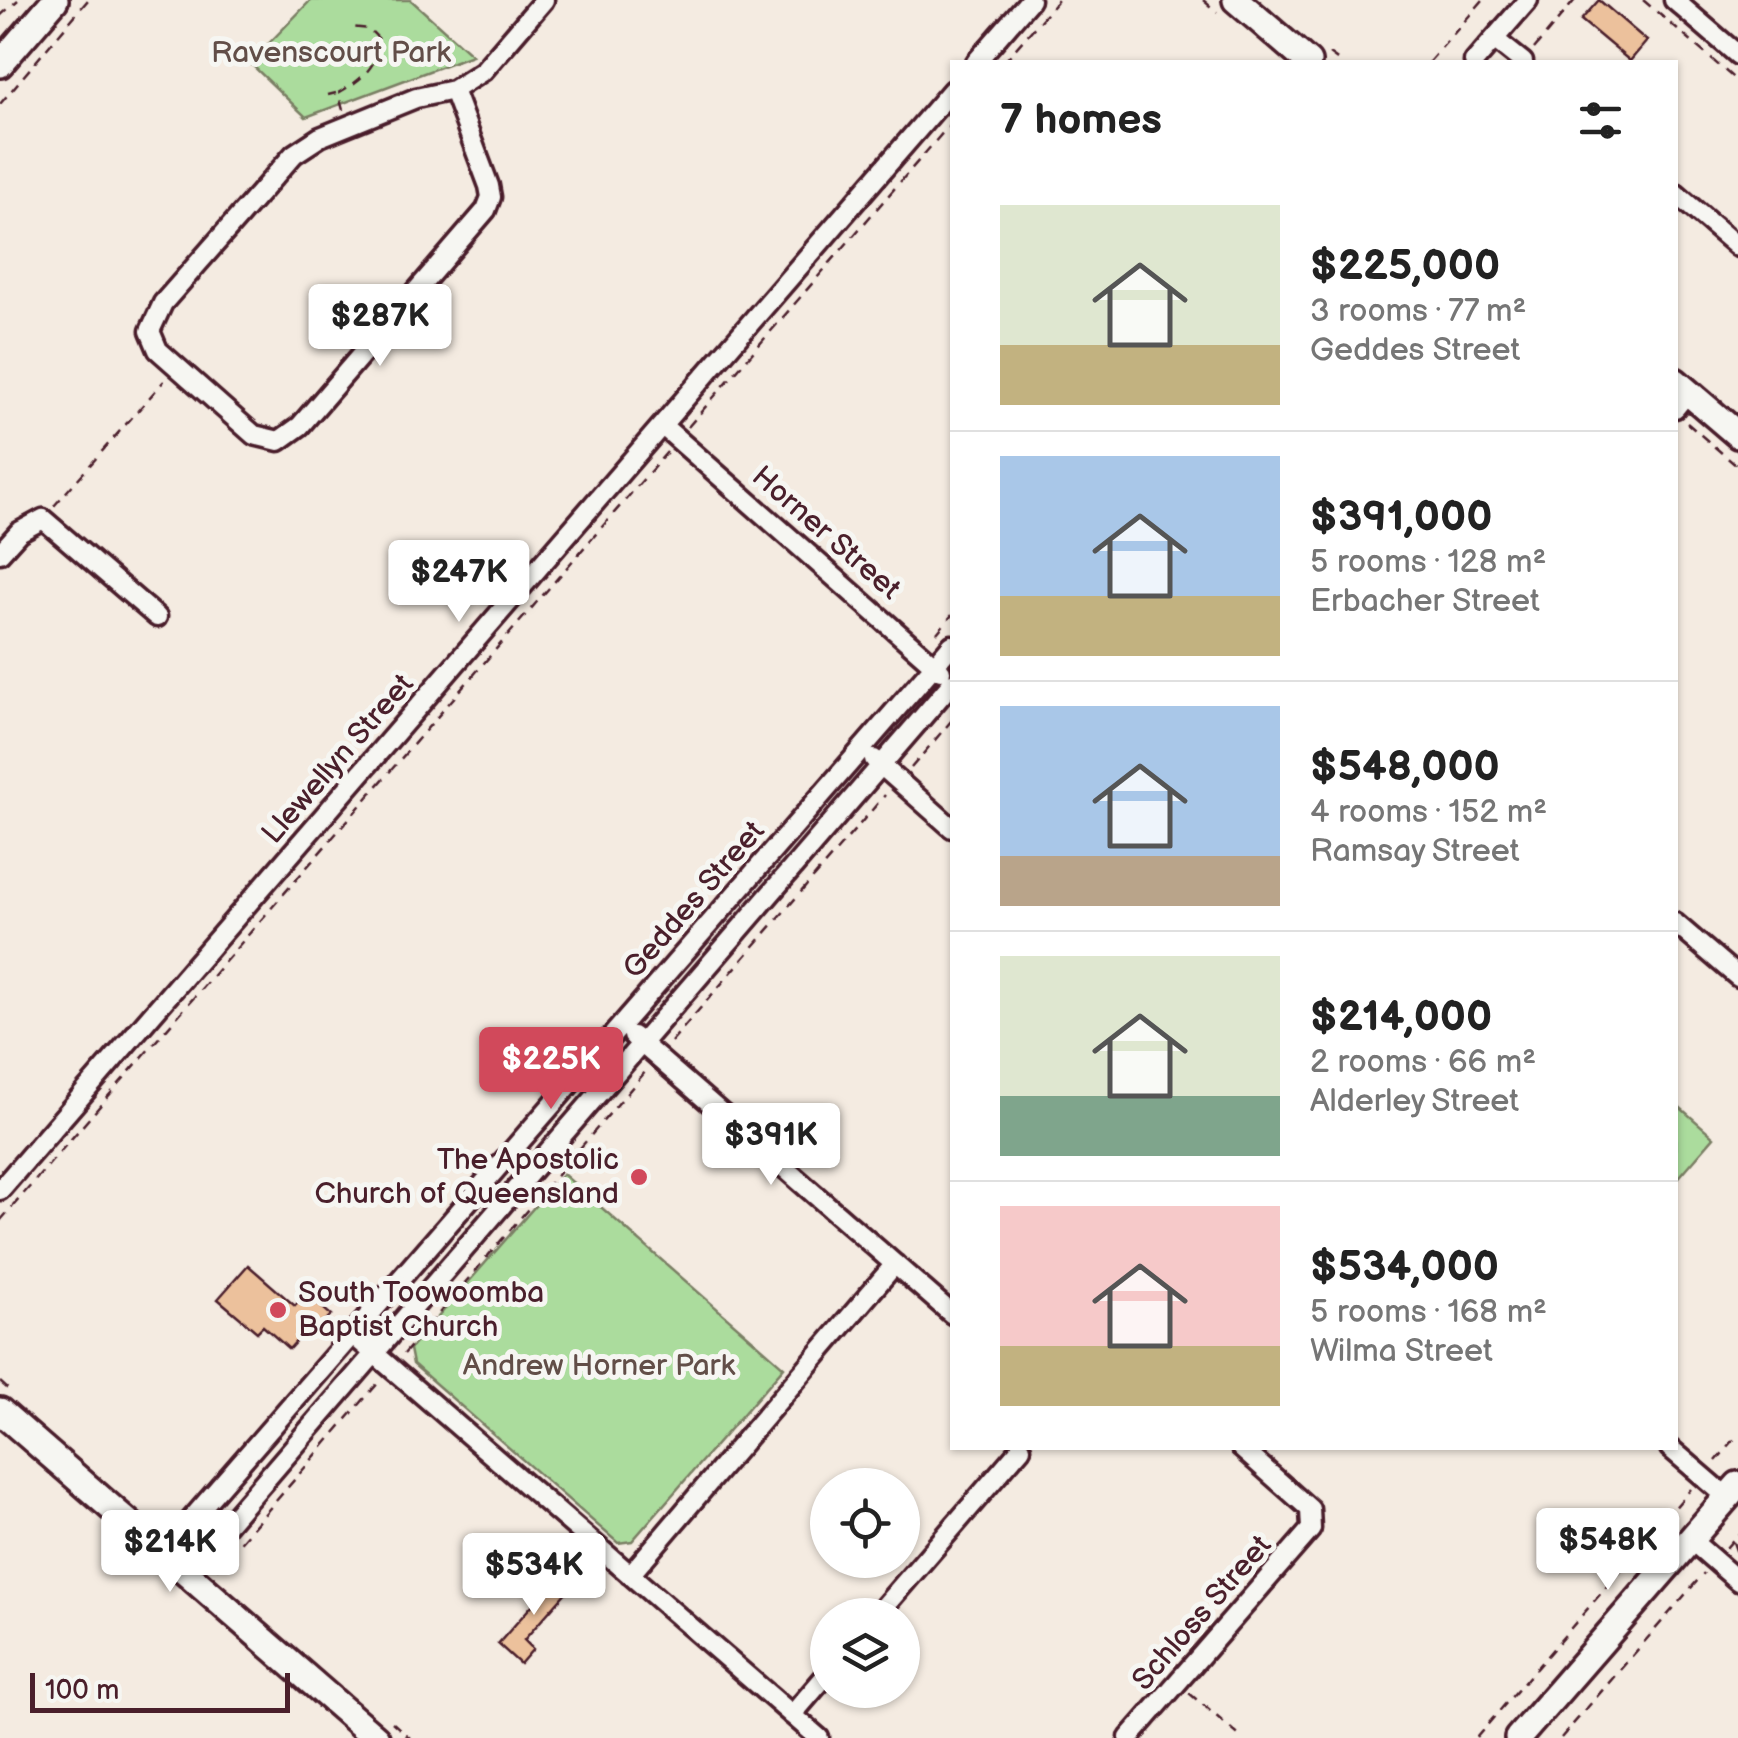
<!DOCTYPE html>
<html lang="en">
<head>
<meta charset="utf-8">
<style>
  :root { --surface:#fff; --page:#f2f2f2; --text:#222; --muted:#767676; --line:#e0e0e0; --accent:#d1495b }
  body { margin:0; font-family:"Balsamiq Sans",sans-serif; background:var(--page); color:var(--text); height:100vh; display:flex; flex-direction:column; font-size:38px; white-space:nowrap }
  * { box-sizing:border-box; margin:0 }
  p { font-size:32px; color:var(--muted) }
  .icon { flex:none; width:55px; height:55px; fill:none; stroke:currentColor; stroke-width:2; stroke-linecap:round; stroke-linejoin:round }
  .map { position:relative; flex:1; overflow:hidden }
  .details { position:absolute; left:950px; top:60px; width:728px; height:1390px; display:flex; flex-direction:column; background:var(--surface); border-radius:0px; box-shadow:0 2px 8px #0004 }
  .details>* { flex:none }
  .tools { position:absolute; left:810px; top:1468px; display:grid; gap:20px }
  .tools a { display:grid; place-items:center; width:110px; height:110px; border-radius:50%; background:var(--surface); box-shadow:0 2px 8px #0004; font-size:50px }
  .scale { position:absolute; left:30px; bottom:25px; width:260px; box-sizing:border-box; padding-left:10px; border:5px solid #4a1f2b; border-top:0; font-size:28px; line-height:35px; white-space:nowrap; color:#4a1f2b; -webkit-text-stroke:8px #f6f6f2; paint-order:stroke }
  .price { position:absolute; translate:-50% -85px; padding:0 22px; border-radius:10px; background:#fff; color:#222; font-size:32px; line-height:65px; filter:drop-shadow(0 2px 5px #0008) }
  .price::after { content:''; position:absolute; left:50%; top:60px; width:30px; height:22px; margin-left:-15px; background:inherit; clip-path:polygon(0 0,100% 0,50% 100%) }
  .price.active { background:var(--accent); color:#fff }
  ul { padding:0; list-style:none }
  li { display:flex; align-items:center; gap:30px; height:250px; padding:0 50px }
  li+li { border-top:2px solid var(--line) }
  li span { display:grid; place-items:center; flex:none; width:280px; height:200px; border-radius:0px; color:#555 }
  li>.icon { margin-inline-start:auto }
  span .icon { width:120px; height:120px; fill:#fffc; stroke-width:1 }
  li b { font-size:42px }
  h2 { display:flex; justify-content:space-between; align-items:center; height:120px; padding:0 50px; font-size:42px }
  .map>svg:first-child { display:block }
  .green { fill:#abdc9d; stroke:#7a7e64; stroke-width:2.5 }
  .building { fill:#ecc19c; stroke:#4a1f2b; stroke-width:2.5 }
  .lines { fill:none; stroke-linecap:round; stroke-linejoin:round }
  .street-casing { stroke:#4a1f2b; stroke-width:25 }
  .secondary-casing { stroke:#4a1f2b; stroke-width:32 }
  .path { stroke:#4a1f2b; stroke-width:2.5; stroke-dasharray:10 8; stroke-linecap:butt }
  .street { stroke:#f6f6f2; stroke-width:18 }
  .secondary { stroke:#f6f6f2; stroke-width:25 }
  .poi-dot { fill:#d1495b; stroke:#f6f6f2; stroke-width:4 }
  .labels { text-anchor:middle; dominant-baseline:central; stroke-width:10; stroke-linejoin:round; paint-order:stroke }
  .park-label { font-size:30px; fill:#624e48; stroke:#f6f6f2 }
  .street-label { font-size:30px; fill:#4a1f2b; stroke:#f6f6f2 }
  .poi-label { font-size:30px; fill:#4a1f2b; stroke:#f6f6f2; text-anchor:end }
</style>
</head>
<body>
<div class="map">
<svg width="1738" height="1738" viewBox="0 0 1738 1738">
  <rect width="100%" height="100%" fill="#f4ebe1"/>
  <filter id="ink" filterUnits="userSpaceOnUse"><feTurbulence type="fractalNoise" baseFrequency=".01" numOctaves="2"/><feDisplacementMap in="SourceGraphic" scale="20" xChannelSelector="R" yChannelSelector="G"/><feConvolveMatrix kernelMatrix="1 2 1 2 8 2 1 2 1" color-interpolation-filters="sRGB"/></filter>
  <g filter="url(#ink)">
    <path class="green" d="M311,0H411L472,55L306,117L250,63Z
      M1675,1103L1714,1137L1675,1182Z
      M563,1174L784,1367L632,1541L618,1543L413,1364L410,1349Z"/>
    <path class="building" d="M1599,0L1647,41L1630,61L1581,20Z
      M248,1265L295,1306L306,1293L331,1315L318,1329L312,1324L289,1349L263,1326L257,1332L218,1299Z
      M562,1571L575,1582L524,1640L533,1649L520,1664L498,1644Z"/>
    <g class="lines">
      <defs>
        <path id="street" d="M1674,0L1738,55
          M1494,39L1523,62
          M976,62L1030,0
          M1474,62L1528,0
          M453,90L489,186L491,197L486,210L300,426L279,441L254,435L158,350L150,331L163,303L294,154L320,137L416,98L453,90L483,71L544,0
          M1675,193L1738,247
          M1675,408L1688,392
          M664,427L941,671
          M0,553L19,532L43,519L157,617
          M874,759L952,828
          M1675,923L1738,977
          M633,1036L952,1314
          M0,1190L952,90
          M353,1335L819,1738
          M1670,1448L1727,1497
          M1691,1540L1738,1581
          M163,1552L952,645
          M186,1572L952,683
          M630,1575L895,1264
          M877,1615L1021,1448
          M792,1715L828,1673
          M1129,1738L1311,1529L1310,1509L1241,1448"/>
        <path id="secondary" d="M1236,0L1308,62
          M0,64L55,0
          M1675,381L1738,435
          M0,1411L376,1738
          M1518,1738L1738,1485"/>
      </defs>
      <use href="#street" class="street-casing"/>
      <use href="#secondary" class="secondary-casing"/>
      <path class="path" d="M1203,0L1217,12
        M1643,0L1738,82
        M0,16L18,0
        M1534,49L1575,0
        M1329,54L1340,62
        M1004,62L1058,0
        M1429,62L1483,0
        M328,95L336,93
        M0,104L88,0
        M343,110L338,93C360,81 378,67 380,40L369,29L352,27
        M1687,423L1738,467
        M688,427L952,122
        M54,506L164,381
        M937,633L952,615
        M911,768L952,720
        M671,1042L885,795
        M0,1221L667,452
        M404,1354L646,1071
        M0,1382L10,1391
        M1716,1461L1738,1435
        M1733,1542L1738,1556
        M1726,1548L1738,1534
        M217,1569L379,1382
        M1189,1693L1242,1738
        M392,1722L410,1738
        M1476,1738L1691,1489
        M1561,1738L1704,1573"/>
      <use href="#street" class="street"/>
      <use href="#secondary" class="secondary"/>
    </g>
  </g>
  <g class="poi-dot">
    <circle cx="639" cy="1177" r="10"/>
    <circle cx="278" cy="1310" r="10"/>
  </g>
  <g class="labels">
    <g class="park-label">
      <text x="331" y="53">Ravenscourt Park</text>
      <text x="599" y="1366">Andrew Horner Park</text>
    </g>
    <g class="street-label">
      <text transform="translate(826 533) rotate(41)">Horner Street</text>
      <text transform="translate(338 759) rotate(-49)">Llewellyn Street</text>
      <text transform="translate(694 900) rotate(-49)">Geddes Street</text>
      <text transform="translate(1202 1613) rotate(-49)">Schloss Street</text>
    </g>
    <g class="poi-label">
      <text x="619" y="1160">The Apostolic<tspan x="619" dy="34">Church of Queensland</tspan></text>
      <text x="298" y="1293" text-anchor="start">South Toowoomba<tspan x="298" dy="34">Baptist Church</tspan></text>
    </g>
  </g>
</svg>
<div class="tools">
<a><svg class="icon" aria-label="locate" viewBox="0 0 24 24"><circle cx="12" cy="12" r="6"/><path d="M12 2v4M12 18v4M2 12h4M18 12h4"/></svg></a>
<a><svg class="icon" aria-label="layers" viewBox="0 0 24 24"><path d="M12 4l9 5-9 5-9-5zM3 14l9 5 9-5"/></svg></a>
</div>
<div class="scale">100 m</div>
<b class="price" style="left:380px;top:369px">$287K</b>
<b class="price" style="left:459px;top:625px">$247K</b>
<b class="price active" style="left:551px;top:1112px">$225K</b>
<b class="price" style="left:771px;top:1188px">$391K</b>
<b class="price" style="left:1608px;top:1593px">$548K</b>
<b class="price" style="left:170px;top:1595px">$214K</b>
<b class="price" style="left:534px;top:1618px">$534K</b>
<section class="details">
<h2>7 homes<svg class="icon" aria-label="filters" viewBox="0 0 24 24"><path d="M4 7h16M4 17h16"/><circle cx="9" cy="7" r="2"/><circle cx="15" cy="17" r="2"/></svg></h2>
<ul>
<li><span style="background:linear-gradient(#dfe7d0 70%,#c2b280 0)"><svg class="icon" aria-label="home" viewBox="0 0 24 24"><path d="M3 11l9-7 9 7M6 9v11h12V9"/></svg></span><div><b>$225,000</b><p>3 rooms · 77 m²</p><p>Geddes Street</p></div></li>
<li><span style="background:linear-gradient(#a9c7e8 70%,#c2b280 0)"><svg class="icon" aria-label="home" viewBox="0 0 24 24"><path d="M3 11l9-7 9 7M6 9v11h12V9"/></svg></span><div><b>$391,000</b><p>5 rooms · 128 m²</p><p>Erbacher Street</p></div></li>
<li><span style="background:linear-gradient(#a9c7e8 75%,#b9a48a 0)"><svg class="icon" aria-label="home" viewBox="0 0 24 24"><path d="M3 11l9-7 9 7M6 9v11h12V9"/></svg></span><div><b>$548,000</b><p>4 rooms · 152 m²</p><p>Ramsay Street</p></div></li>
<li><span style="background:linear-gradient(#dfe7d0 70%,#7fa58c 0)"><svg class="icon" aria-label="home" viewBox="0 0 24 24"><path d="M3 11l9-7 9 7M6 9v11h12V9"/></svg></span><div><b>$214,000</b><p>2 rooms · 66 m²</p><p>Alderley Street</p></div></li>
<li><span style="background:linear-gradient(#f6c9c9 70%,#c2b280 0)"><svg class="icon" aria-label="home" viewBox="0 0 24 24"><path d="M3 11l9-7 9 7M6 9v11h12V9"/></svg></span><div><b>$534,000</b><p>5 rooms · 168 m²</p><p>Wilma Street</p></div></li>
</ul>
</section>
</div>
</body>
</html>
